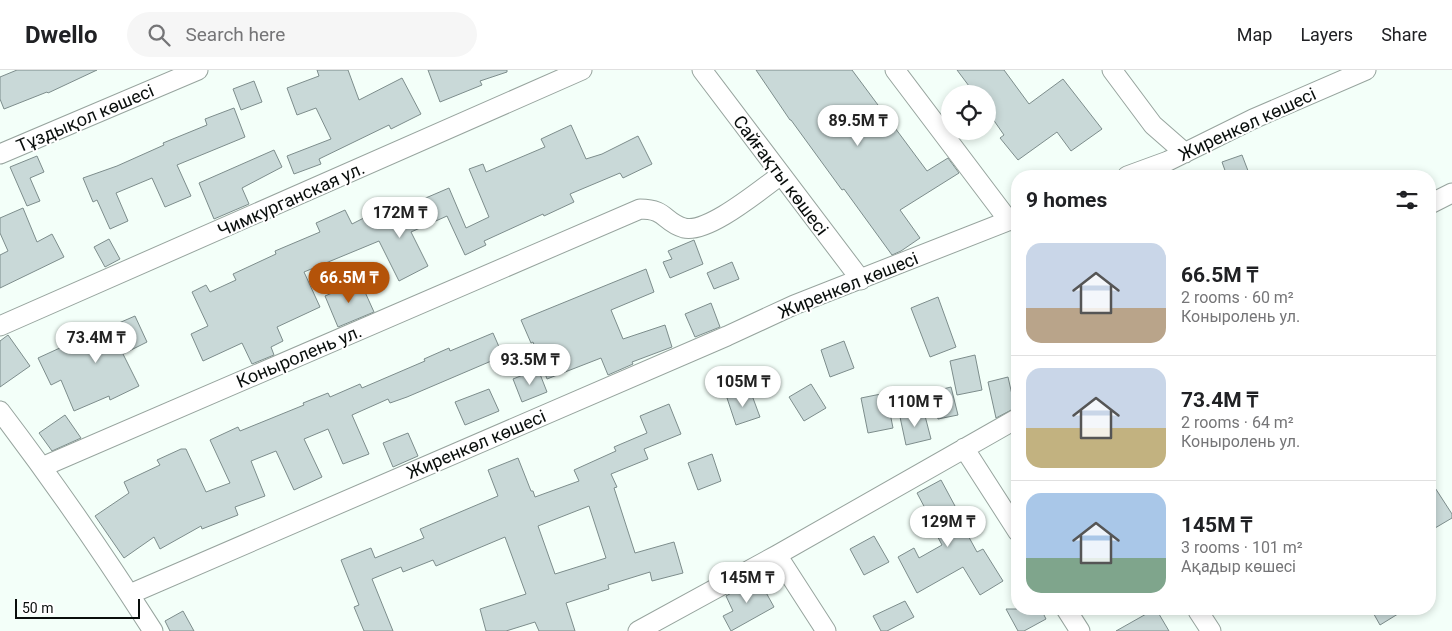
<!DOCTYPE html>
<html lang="en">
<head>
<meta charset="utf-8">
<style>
  :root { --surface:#fff; --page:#f6f6f6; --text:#202124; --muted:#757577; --line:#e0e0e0; --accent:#b45309 }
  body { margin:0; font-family:Roboto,sans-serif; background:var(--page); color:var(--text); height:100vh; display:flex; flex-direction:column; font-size:19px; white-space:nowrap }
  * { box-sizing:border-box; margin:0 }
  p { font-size:16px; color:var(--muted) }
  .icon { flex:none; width:28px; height:28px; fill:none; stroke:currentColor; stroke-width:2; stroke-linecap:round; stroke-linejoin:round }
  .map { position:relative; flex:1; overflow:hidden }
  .sheet { position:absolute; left:1011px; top:100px; width:425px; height:445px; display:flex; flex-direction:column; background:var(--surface); border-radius:20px; box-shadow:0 2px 8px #0003 }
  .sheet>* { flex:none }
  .buttons { position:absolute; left:941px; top:15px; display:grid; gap:10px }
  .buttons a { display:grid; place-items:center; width:55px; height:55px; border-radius:50%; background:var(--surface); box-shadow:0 2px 8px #0003; font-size:25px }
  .scale { position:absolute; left:15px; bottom:12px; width:125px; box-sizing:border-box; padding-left:5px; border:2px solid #090e0c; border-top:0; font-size:14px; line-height:18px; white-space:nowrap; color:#090e0c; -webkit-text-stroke:4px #fff; paint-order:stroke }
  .price { position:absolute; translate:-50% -42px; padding:0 11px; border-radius:18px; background:#fff; color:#222; font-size:16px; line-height:32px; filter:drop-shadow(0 1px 2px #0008) }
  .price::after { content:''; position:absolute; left:50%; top:30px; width:15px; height:11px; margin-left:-8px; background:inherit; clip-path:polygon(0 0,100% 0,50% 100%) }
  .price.active { background:var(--accent); color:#fff }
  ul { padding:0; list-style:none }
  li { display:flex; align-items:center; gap:15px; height:125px; padding:0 15px }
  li+li { border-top:1px solid var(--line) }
  li span { display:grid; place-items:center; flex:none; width:140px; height:100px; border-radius:15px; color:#555 }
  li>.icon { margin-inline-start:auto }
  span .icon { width:60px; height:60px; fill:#fffc; stroke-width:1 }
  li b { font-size:21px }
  h2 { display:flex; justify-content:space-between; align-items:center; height:60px; padding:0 15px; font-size:21px }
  header { display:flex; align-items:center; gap:30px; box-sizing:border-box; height:70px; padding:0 25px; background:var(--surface); border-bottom:1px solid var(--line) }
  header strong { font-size:24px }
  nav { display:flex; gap:28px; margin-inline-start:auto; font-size:18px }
  .search { width:350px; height:45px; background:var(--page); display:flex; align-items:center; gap:12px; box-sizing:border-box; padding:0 18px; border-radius:28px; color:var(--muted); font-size:19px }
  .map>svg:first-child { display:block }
  .building { fill:#c9d9d8; stroke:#7d8d8c; fill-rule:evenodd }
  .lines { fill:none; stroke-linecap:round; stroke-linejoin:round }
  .minor-casing { stroke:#97a49e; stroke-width:21 }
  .minor { stroke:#fff; stroke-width:19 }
  .labels { text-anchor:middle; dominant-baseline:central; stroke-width:4; stroke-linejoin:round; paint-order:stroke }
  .street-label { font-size:18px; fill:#090e0c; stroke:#fff }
</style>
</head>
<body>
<header>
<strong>Dwello</strong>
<div class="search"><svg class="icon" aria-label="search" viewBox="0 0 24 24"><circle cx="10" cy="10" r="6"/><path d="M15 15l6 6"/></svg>Search here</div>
<nav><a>Map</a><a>Layers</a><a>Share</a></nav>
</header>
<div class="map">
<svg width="1452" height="561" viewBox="0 0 1452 561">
  <rect width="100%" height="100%" fill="#f3fff9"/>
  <path class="building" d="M17,0H97L48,23L47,22L4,39L0,29V7Z
    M317,0H348L359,30L402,8L421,44L391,59L389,55L319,89L321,94L294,104L287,86L331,69L316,38L297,45L287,18L319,6Z
    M428,0H507V2L480,11L482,15L440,32Z
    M756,0H852L927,101L948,88L959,103L900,140L920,168L901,181L892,185L844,119L842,120L791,50H790Z
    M957,0H1004L1029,34L1063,9L1102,59L1071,81L1057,62L1018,90L1000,68L1004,65L988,42V24H975Z
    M254,11L262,32L241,40L233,19Z
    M234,38L245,67L177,95L191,126L165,137L152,108L116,123L128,151L110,159L97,130L93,132L83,108L117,96L164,75L163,73L207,55L205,49Z
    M571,55L586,89L602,84L638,66L652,94L623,108L620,103L570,124L574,132L544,146L543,144L484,171L486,175L465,185L447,146L411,162L428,196L399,211L379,171L304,202L320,237L277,257L283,271L271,277L274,285L252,294L242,273L203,291L191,264L208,256L192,222L206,215L210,222L236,210L233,204L276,184L275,181L320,162L316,153L345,140L352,154L397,131L400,139L449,118L466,158L489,147L469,99L483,94L486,102L545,77L541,69Z
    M274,80L282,97L242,118L249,134L214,149L199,113Z
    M1242,85L1250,106H1227L1222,92Z
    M37,86L44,102L30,108L40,131L27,136L10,97Z
    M23,138L37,172L52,164L64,187L0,218V185L8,181L0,163V148Z
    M109,169L120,189L105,197L94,177Z
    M694,170L703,194L670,208L663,192L672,189L668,181Z
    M732,192L739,209L714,219L707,203Z
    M646,199L654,222L611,240L623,269L665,255L672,277L632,292L633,294L608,305L601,288L547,309L533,272L531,273L521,250Z
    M360,211L374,242L338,257L325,226Z
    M938,227L956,277L930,287L911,238Z
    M711,233L720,257L695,267L685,244Z
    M135,246L147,272L123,284L139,316L110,330L109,326L74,341L61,310L51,315L38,288L73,272L71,269L97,258L98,262Z
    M493,263L503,286L407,327L390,333L388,329L352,345L369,384L343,394L328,359L304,369L322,407L294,420L276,381L251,391L265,426L235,437L238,445L202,459L201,456L160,479L154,467L124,488L95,446L129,423L124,412L160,395L157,390L181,379H186L206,422L230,413L210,370L238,357L240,361L304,335L303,333L328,323L330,327L360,314L362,318L425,291L424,289L449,278L450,281Z
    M8,265L30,296L0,317V271Z
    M844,271L854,298L830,307L821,280Z
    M975,285L982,320L957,325L950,291Z
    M538,299L547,322L522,332L513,309Z
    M1008,307L1015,338L996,348L988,312Z
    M811,314L826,338L804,351L789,327Z
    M951,317L958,345L938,349L931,322Z
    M489,319L499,341L465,355L455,332Z
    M750,320L760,347L736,355L727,328Z
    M886,323L893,358L868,363L861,328Z
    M669,334L681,364L644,379L648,389L611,404L617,417L614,418L635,483L674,472L683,503L652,511L650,502L608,515L609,519L566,533L575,561H539L535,552L506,561H486L480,539L526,524L505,467L436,496L433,490L403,502L401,497L372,509L393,561H364L354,537L359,535L341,490L371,478L375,488L424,468L420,459L498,426L488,400L518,388L531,421H533L535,427L579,411L574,400L616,381L614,377L647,363L640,346ZM589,436L606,488L555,504L538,456Z
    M924,342L931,369L906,375L900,347Z
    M65,345L81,368L52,381L39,363Z
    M408,363L418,386L393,397L383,373Z
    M712,384L721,411L698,420L688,393Z
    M941,410L955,436L953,438L977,482L983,479L1003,511L980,525L963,497L917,523L898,487L914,478L919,488L942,475L933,458L935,457L917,423Z
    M1430,410L1452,444V448L1430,461Z
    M874,466L889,492L864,505L850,479Z
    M758,508L774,537L731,561L723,546L733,541L726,526Z
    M905,531L914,547L887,561H881L873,546Z
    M1006,539H1041L1046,549L1024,561H1018Z
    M1156,539L1169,561H1116L1155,539Z
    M1371,539H1406L1380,555Z
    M183,541L194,561H170L165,551Z"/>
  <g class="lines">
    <defs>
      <path id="minor" d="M702,0L861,210
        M895,0L1009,151
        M1112,0L1153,55L1185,83
        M0,84L198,0
        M1127,106L1168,91L1253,49L1366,0
        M1430,134L1452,123
        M0,256L582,0
        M0,341C54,412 105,486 153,561
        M964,378L1018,462
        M42,397L640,139C667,139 663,152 684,158C708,164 761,119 781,105
        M777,485L826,561
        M130,524L727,266L794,235L1018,147
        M1066,539L1080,561
        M1198,539V541L1211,561
        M638,561L777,485L1018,348"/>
    </defs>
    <use href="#minor" class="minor-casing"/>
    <use href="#minor" class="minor"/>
  </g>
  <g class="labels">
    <g class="street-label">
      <text transform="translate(85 48) rotate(-23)">Тұздықол көшесі</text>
      <text transform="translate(1247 54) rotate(-25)">Жиренкөл көшесі</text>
      <text transform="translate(781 105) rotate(53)">Сайғақты көшесі</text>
      <text transform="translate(291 129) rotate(-24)">Чимкурганская ул.</text>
      <text transform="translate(848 215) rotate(-22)">Жиренкөл көшесі</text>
      <text transform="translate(299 286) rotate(-23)">Коныролень ул.</text>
      <text transform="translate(476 374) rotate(-23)">Жиренкөл көшесі</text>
    </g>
  </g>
</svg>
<div class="buttons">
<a><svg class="icon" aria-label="locate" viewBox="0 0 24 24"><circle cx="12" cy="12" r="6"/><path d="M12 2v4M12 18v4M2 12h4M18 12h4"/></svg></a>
</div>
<div class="scale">50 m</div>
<b class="price" style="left:858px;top:77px">89.5M ₸</b>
<b class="price" style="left:400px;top:169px">172M ₸</b>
<b class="price active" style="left:349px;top:234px">66.5M ₸</b>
<b class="price" style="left:96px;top:294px">73.4M ₸</b>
<b class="price" style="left:530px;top:316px">93.5M ₸</b>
<b class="price" style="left:743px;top:338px">105M ₸</b>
<b class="price" style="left:915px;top:358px">110M ₸</b>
<b class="price" style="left:948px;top:478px">129M ₸</b>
<b class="price" style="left:747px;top:534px">145M ₸</b>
<section class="sheet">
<h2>9 homes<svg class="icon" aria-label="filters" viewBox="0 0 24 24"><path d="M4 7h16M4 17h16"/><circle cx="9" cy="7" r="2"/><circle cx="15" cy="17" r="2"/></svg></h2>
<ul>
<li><span style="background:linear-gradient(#c9d6e8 65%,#b9a48a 0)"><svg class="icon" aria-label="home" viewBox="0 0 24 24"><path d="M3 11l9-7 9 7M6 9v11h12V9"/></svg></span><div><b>66.5M ₸</b><p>2 rooms · 60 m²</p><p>Коныролень ул.</p></div></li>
<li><span style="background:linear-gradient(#c9d6e8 60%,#c2b280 0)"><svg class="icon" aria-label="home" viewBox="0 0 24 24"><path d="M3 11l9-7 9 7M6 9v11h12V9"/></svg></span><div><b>73.4M ₸</b><p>2 rooms · 64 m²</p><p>Коныролень ул.</p></div></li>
<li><span style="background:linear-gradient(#a9c7e8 65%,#7fa58c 0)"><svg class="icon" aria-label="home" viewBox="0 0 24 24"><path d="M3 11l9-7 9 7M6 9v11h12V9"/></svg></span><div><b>145M ₸</b><p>3 rooms · 101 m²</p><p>Ақадыр көшесі</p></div></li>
</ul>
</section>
</div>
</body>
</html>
